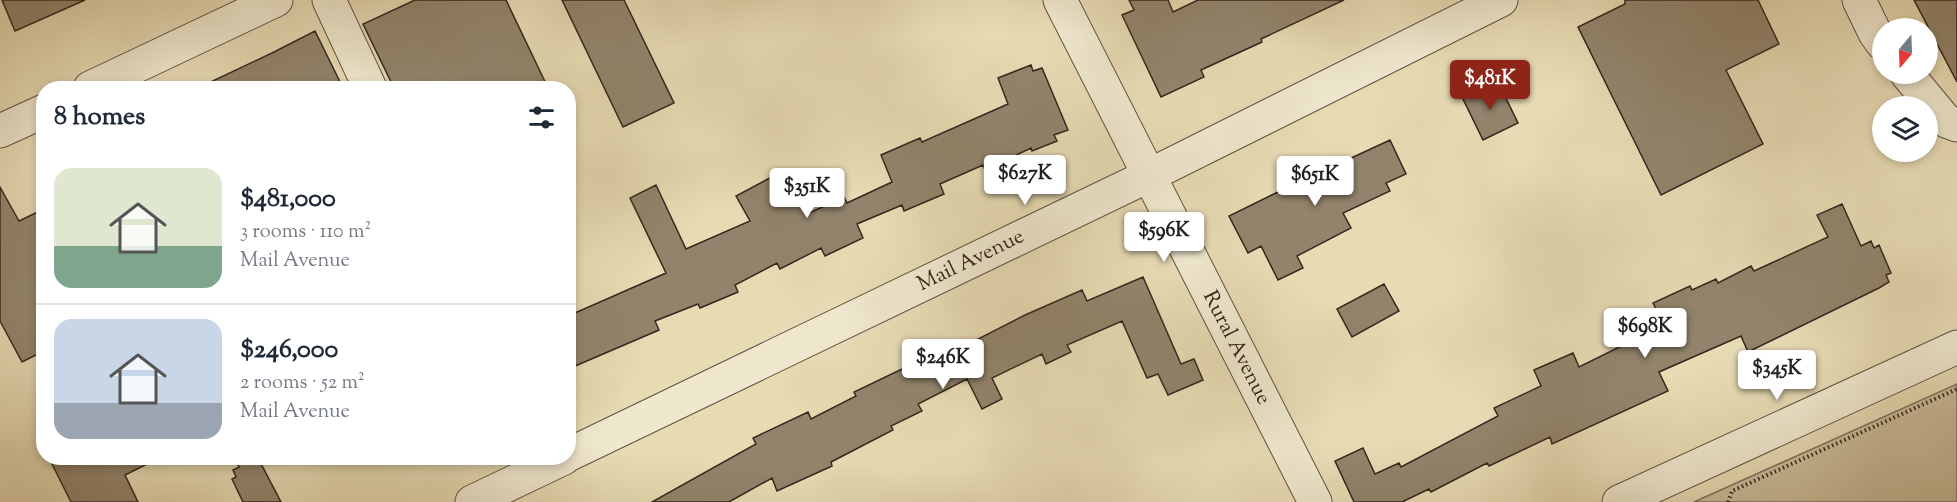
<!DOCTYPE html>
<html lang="en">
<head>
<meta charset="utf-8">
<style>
  :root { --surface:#fff; --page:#f6f6f7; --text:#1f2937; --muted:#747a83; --line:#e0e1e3; --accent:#8f2418 }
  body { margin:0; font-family:"Sorts Mill Goudy",serif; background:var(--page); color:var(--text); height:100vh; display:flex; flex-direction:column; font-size:22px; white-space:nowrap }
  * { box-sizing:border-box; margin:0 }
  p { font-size:20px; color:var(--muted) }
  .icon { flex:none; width:33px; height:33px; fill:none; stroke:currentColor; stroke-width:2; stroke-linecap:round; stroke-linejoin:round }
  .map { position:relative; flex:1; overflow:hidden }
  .panel { position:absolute; left:36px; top:81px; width:540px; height:384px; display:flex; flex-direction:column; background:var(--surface); border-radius:24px; box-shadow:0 3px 9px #0003 }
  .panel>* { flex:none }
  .needle { width:39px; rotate:199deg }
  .controls { position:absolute; left:1872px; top:18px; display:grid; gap:12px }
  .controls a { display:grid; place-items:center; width:66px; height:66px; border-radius:50%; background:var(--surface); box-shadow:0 3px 9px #0003; font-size:30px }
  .price { position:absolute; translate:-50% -51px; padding:0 14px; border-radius:6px; background:#fff; color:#222; font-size:20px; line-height:39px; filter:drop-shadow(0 2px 3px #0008) }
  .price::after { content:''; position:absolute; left:50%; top:36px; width:18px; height:14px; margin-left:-9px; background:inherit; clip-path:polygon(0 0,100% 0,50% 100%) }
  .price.selected { background:var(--accent); color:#fff }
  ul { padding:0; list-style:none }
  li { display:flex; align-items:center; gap:18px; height:150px; padding:0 18px }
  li+li { border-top:2px solid var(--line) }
  li span { display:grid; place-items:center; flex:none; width:168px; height:120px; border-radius:18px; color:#555 }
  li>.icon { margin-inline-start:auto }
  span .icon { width:72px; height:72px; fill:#fffc; stroke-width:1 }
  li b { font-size:26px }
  h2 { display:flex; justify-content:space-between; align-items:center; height:72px; padding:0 18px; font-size:26px }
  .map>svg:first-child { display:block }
  .green { fill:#c9bc9a; stroke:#7f715c; stroke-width:1.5 }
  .building { fill:#92846c; stroke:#35261e; stroke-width:1.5 }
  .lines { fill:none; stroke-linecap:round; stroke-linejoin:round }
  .minor-casing { stroke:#625344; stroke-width:35 }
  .path { stroke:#35261e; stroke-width:4; stroke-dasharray:1.5 3; stroke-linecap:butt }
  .minor { stroke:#efe8ce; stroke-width:33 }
  .labels { text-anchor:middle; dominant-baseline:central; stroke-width:4.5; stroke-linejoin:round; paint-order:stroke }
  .street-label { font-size:21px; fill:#35261e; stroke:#efe8ce }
</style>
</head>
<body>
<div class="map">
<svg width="1957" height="502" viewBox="0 0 1957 502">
  <rect width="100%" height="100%" fill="#e7dbb4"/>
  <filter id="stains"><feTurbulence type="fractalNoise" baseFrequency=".00333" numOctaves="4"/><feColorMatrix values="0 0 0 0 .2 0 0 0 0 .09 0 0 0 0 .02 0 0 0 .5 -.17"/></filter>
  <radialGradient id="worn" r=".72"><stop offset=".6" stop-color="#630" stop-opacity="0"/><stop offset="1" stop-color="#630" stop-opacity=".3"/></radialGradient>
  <path class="green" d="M1957,384V502H1694Z"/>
  <path class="building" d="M2,0H85L15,31Z
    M415,0H506L548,88H394L363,24Z
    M562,0H624L674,103L623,127Z
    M1129,0H1168L1173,12L1198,0H1344L1261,39L1262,42L1201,70L1204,77L1161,97L1122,15L1134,10Z
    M1625,0H1758L1779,44L1726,70L1763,144L1661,195L1578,27L1625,4Z
    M1914,0H1957V82Z
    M315,31L343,88H198L274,52Z
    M1031,65L1033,71L1042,68L1068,130L1054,135L1057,141L1032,151L1031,148L985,170L983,165L940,184L944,194L904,211L902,205L857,224L863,238L825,256L821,248L780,269L777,263L735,285L738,292L700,308L698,304L655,321L659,330L568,369V316L666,273L630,198L656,185L686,249L750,221L736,196L783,171L807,214L844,197L847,203L892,182L881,155L920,138L922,142L1008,104L998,78Z
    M1498,82L1518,123L1483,140L1463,99Z
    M1390,140L1406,174L1386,183L1390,191L1343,213L1351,228L1297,256L1303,268L1278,280L1261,246L1248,253L1229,216L1282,190L1281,187L1318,167L1321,172Z
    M0,187L19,221L44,209V351L22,362L0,321Z
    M1842,204L1861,246L1871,241L1874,248L1879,245L1891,273L1886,275L1889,282L1879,288L1748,352L1741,336L1659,372L1668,391L1552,444L1550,437L1489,466L1487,463L1431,492L1429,489L1402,502H1354L1335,461L1363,448L1375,474L1399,463L1401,467L1498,416L1494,408L1541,386L1534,370L1573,353L1579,367L1648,333L1641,317L1657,311L1653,303L1690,286L1692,290L1716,279L1718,283L1751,266L1754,271L1828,237L1817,215Z
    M1143,277L1181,364L1194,359L1203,380L1168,395L1158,374L1147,378L1122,321L1067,345L1071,352L1046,364L1042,354L992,378L1002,399L982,409L967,379L918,404L922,411L891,426L893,430L831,462L832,466L777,491L772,478L729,502H652L756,444L753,438L808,412L811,419L856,396L854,392L902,369L906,376L1025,315L1082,290L1087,301Z
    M1384,284L1399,311L1352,337L1337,309Z
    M49,458H159L125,475L138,502H71Z
    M234,458H258L281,502H243L232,479L236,477L233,470L239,467Z"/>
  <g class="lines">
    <defs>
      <path id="minor" d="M329,0L370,88
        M1060,0L1315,502
        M1859,0L1875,33L1882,43
        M1907,74L1946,121L1957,125
        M90,88L276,0
        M0,131L44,111
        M568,455L1148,176L1501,0
        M472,502L564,458
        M1619,502L1957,347"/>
    </defs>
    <use href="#minor" class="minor-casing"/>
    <path class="path" d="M1728,502L1732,491L1957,389"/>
    <use href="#minor" class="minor"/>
  </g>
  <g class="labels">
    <g class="street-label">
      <text transform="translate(971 261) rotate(-26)">Mail Avenue</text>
      <text transform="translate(1236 348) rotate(63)">Rural Avenue</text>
    </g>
  </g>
  <rect width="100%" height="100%" filter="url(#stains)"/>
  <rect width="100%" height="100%" fill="url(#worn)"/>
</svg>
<div class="controls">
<a><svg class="needle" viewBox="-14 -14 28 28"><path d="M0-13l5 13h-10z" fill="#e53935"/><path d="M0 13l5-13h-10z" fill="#747a83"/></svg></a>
<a><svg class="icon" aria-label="layers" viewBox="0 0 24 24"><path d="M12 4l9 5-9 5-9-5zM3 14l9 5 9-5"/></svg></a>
</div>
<b class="price selected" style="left:1490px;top:111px">$481K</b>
<b class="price" style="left:1025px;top:206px">$627K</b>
<b class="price" style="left:1315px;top:207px">$651K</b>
<b class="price" style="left:807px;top:219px">$351K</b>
<b class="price" style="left:1164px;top:263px">$596K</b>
<b class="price" style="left:1645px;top:359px">$698K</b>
<b class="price" style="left:943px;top:390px">$246K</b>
<b class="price" style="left:1777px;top:401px">$345K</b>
<section class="panel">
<h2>8 homes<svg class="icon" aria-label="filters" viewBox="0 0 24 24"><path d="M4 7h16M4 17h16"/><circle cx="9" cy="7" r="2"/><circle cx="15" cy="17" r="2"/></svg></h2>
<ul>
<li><span style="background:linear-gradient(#dfe7d0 65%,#7fa58c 0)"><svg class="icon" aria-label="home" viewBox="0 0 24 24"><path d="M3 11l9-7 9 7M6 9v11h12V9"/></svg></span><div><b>$481,000</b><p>3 rooms · 110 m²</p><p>Mail Avenue</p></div></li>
<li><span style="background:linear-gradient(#c9d6e8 70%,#9aa5b1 0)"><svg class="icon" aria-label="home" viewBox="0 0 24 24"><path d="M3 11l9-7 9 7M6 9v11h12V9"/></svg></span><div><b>$246,000</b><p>2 rooms · 52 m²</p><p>Mail Avenue</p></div></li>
</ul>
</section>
</div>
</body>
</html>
